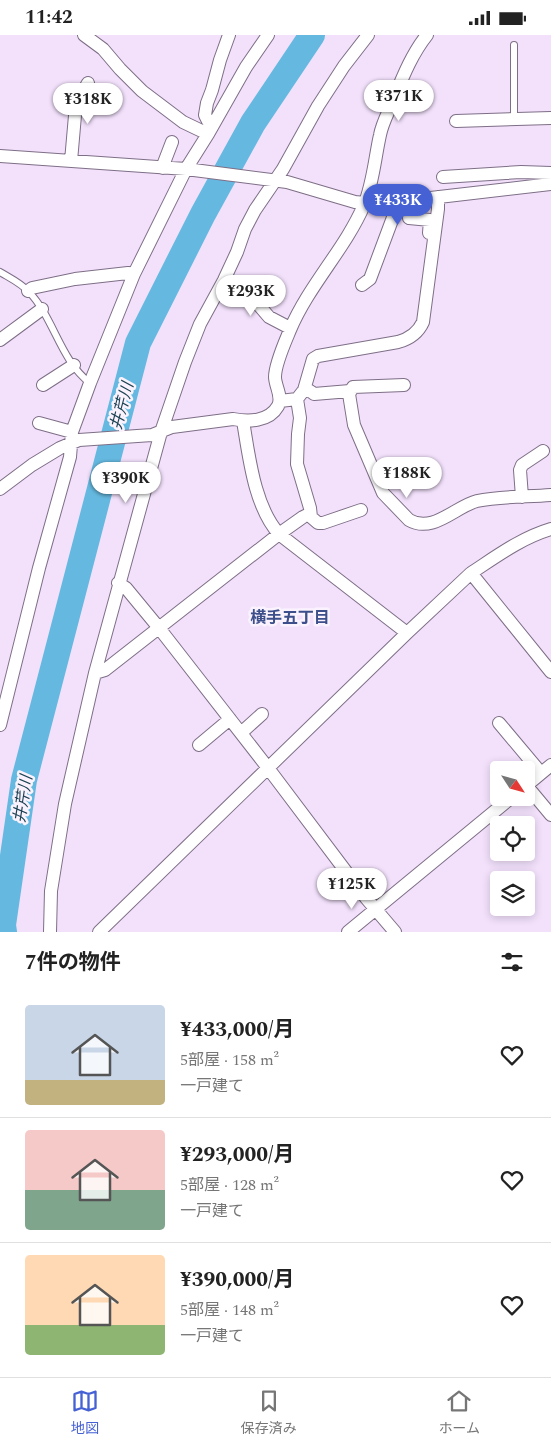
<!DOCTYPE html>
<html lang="ja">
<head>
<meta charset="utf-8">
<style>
  :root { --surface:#fff; --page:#f2f2f2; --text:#222; --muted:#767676; --line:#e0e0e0; --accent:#4561d4 }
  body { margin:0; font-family:Spectral,"Noto Sans JP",serif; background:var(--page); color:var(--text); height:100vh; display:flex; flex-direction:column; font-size:19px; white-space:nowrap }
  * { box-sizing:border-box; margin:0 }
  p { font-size:16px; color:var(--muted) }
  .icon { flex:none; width:28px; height:28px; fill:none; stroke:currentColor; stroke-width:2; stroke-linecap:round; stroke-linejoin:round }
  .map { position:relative; height:897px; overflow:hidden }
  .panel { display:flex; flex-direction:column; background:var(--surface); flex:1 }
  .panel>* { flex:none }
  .needle { width:32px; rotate:126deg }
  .controls { position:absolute; left:490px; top:726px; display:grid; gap:10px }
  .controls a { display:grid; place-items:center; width:45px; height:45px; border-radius:5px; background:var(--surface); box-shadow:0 2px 8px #0003; font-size:25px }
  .price { position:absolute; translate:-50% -42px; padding:0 11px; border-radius:18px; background:#fff; color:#222; font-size:16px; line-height:32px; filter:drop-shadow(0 1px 2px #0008) }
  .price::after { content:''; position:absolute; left:50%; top:30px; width:15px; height:11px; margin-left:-8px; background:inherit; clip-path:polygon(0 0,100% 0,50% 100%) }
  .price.on { background:var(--accent); color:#fff }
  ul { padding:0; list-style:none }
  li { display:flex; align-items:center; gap:15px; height:125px; padding:0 25px }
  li+li { border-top:1px solid var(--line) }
  li span { display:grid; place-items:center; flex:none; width:140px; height:100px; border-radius:5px; color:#555 }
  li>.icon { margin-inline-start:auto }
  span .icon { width:60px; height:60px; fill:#fffc; stroke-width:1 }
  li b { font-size:21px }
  h2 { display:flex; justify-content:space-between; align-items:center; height:60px; padding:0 25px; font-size:21px }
  .status { display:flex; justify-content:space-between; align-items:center; height:35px; padding:0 25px; background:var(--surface); direction:ltr }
  .status svg { height:14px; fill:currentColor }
  .tabs { display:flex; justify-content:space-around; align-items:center; height:70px; border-top:1px solid var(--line); background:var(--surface); font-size:14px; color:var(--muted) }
  .tabs a { display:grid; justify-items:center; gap:2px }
  .tabs .on { color:var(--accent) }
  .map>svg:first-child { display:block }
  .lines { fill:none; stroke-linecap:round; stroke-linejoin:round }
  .river { stroke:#65b9e0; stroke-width:26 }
  .lane-casing { stroke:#7e6e86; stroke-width:8 }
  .street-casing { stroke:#7e6e86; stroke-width:14 }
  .lane { stroke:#fff; stroke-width:6 }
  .street { stroke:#fff; stroke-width:12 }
  .labels { text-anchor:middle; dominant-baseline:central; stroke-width:5; stroke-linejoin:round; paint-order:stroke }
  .water-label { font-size:16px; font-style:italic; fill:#1d4253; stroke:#faf3fe }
  .neighbourhood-label { font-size:16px; font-weight:bold; fill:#3d4f8a; stroke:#faf3fe }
</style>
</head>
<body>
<div class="status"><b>11:42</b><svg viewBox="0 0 49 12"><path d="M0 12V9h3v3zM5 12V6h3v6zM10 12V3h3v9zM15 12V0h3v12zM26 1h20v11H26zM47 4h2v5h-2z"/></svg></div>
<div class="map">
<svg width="551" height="897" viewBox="0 0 551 897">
  <rect width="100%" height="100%" fill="#f3e1fc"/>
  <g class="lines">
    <path class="river" d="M4,897L3,890L24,745L138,308L203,179L253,88L312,0"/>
    <defs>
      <path id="lane" d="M514,84V10
        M0,237C10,243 21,248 29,257C54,283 60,325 90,348"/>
      <path id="street" d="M84,0L103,14L120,34L142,56L183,87L208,99
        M456,86L551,83
        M212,91L208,86L205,80L207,68L212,55L220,25L229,0
        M0,121L186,134L287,147L355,167L374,169L396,167L551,149
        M71,126L76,69L88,48
        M162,133L172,107
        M443,142L521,137L551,138
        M421,164L418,173L410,180L409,183L430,185L429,198
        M224,245L231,247L250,260L269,282L290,293
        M362,250L370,244L395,177L396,167
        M28,256L32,253L75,244L128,238L134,239
        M0,305L42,274
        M43,350L74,330
        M404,350L353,352L349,359L354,390L383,458L409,485C433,499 456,471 477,466C501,461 527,462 551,460
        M304,355L310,356L314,359L350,356
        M297,364L300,383L298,399L297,429L310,473L311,482
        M280,366L297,364L304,355L313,324L318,321L398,307C409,304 418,298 423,287L438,174V162
        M243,386C249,421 254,471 279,499L407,598
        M39,388L72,397
        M0,454L32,430L60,413L79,405L152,400L172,392L233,384C248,387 269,387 278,371C283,362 275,351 275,342C275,329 285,307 290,295C309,250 345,214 364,170C373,149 375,122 380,100C382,89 388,78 392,68C402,44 411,20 427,0
        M522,462L520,435L522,430L543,416
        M471,538C497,521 521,503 551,494
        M118,548L126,553L159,593L268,733L366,863L395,897
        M95,638L105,635L279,499L303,482L307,480L311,482L318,488H323L361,475
        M499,688L541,738
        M0,690L39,533L70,422L72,397L90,348L134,239L186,134L208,99L246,32L268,0
        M241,698L262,679
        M199,710L230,684
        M526,750L551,780
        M526,751L551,730
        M50,897L51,856L65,769L95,638L161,397L185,327L200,289L224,245L237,217L245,194L255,175L283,134L318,71L344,31L368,0
        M99,897L407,598L471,538L551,637
        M348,897L512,762"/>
    </defs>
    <use href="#lane" class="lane-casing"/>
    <use href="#street" class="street-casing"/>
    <use href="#lane" class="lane"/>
    <use href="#street" class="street"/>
  </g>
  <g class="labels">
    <g class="water-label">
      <text transform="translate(122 371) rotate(-75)">井芹川</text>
      <text transform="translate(23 764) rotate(-81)">井芹川</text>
    </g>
    <g class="neighbourhood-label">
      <text x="290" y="583">横手五丁目</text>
    </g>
  </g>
</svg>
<div class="controls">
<a><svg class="needle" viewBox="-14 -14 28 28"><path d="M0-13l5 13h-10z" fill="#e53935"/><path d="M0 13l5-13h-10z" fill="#767676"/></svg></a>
<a><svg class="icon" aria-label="locate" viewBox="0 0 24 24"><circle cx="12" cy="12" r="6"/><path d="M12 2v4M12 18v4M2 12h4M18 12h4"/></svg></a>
<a><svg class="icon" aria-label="layers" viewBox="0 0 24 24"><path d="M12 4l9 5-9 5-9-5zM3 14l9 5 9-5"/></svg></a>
</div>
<b class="price" style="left:399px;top:87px">¥371K</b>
<b class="price" style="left:88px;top:90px">¥318K</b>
<b class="price on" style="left:398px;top:191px">¥433K</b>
<b class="price" style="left:251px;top:282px">¥293K</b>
<b class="price" style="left:407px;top:464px">¥188K</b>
<b class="price" style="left:126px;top:469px">¥390K</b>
<b class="price" style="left:352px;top:875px">¥125K</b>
</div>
<section class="panel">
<h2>7件の物件<svg class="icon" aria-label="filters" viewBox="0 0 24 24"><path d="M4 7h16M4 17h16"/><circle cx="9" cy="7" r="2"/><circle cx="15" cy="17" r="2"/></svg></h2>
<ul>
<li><span style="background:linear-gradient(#c9d6e8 75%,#c2b280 0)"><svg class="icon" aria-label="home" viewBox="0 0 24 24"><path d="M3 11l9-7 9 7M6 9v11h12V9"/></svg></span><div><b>¥433,000/月</b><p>5部屋 · 158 m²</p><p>一戸建て</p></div><svg class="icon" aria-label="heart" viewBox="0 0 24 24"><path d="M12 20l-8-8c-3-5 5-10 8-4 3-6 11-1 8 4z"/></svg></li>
<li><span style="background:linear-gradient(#f6c9c9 60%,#7fa58c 0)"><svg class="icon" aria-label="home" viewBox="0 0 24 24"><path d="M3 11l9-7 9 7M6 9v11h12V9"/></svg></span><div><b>¥293,000/月</b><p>5部屋 · 128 m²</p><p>一戸建て</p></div><svg class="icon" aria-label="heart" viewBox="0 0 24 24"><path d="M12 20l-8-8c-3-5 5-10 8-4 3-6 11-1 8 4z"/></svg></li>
<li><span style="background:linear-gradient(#ffd9b3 70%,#8fb573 0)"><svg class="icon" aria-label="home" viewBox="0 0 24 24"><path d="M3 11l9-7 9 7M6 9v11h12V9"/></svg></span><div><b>¥390,000/月</b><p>5部屋 · 148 m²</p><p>一戸建て</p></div><svg class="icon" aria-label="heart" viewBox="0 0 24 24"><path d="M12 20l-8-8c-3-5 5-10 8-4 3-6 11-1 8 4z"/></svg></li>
</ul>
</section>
<nav class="tabs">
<a class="on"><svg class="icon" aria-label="map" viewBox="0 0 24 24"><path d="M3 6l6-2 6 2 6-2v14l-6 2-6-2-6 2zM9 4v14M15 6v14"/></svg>地図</a>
<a><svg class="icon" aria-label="saved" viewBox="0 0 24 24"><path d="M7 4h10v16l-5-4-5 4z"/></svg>保存済み</a>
<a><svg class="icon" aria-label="home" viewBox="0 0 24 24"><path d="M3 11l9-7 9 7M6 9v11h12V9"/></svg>ホーム</a>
</nav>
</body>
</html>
